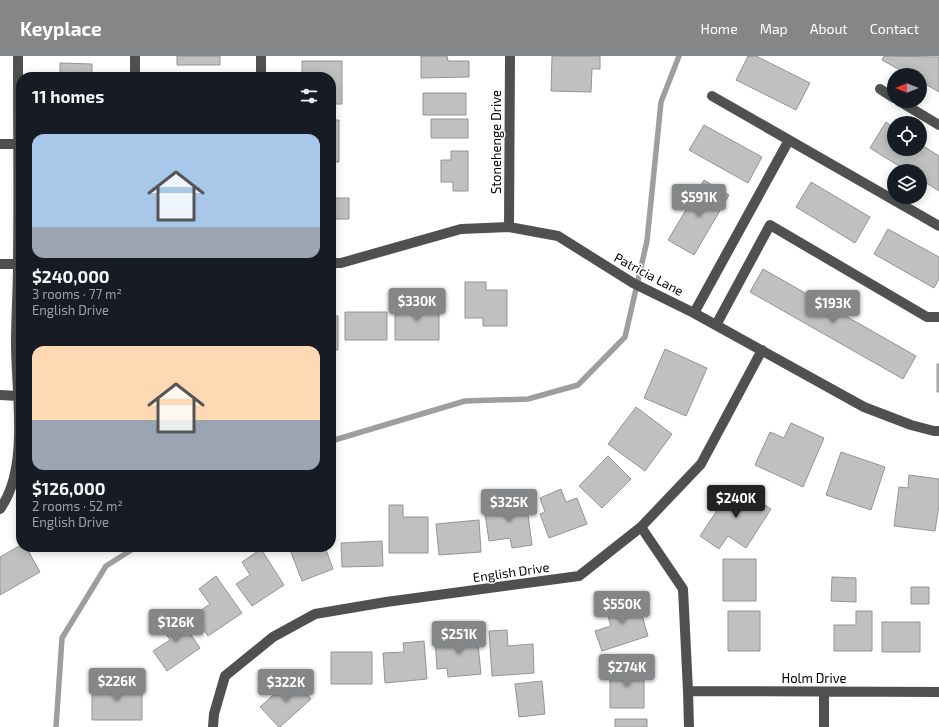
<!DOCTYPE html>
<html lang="en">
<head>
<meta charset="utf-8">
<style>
  :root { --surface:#171b24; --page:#242831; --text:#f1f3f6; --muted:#9ea1a6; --accent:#858687 }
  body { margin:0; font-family:"Exo 2",sans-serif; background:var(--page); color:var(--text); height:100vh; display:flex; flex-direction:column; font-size:15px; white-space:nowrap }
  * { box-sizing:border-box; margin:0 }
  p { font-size:13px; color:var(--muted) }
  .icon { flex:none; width:22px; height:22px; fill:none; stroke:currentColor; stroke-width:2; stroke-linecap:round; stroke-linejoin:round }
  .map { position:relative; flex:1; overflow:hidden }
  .drawer { position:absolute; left:16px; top:16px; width:320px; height:480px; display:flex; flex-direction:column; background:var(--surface); border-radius:16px; box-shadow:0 2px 10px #0003 }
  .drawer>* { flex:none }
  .needle { width:26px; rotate:270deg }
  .buttons { position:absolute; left:887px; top:12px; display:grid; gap:8px }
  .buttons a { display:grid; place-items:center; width:40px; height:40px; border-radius:50%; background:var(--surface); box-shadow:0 2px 10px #0003; font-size:20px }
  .price { position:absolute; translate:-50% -34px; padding:0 9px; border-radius:4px; background:var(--accent); color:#fff; font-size:13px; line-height:26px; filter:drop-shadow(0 1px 2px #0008) }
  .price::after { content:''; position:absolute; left:50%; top:24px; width:12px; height:9px; margin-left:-6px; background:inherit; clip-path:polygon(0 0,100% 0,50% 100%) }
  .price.on { background:#222; color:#fff }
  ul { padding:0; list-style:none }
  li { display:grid; align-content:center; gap:8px; height:212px; padding:0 16px }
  li span { display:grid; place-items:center; height:124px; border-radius:12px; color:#555 }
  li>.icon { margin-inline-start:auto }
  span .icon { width:72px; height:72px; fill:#fffc; stroke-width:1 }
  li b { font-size:17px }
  h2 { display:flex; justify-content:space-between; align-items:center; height:48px; padding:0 16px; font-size:17px }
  header { display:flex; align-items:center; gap:24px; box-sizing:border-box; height:56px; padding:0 20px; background:var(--accent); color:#fff }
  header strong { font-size:19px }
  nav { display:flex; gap:22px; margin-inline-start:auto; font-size:14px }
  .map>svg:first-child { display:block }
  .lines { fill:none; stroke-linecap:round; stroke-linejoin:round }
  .stream { stroke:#9e9e9e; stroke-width:5.5 }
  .building { fill:#c0c0c0; stroke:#949494 }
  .minor { stroke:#505050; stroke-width:10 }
  .labels { text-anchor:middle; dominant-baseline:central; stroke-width:3; stroke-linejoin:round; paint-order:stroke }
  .street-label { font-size:13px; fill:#000; stroke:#fff }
</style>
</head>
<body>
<header>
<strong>Keyplace</strong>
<nav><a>Home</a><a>Map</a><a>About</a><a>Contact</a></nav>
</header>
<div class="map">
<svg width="939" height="671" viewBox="0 0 939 671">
  <rect width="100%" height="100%" fill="#fff"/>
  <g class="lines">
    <path class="stream" d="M331,385L465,345L528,343L578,329L625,281L647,185L661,46L679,0
      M56,671L62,582L106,510L136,491"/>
  </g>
  <path class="building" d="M177,0H220V9H177Z
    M421,0H447L448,5H469V21L421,22Z
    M552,0H600V13H592L591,36L551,35Z
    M748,0H756L810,27L796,54L736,24Z
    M884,0L939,1V36L920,25V19H909L882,4Z
    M302,5H342V48H331V21H302Z
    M60,7L92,8V21H60Z
    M423,37H466V59H423Z
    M431,63H468V82H431Z
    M331,64H339V106H331Z
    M886,66L894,72V93H920V88L939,100V135L920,123V115H907L870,92Z
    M704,69L762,101L748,127L689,94Z
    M451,95H468V135H453V126H441V104H451Z
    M704,124L729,139L694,199L668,184Z
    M811,126L870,161L855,187L796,151Z
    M331,142H349V163H331Z
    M888,173L939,201V223L934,232L874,198Z
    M763,213L916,300L903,323L750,236Z
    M465,226H486V234H507V270H483V262H465Z
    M395,249H439V284H395Z
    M345,256H387V284H345Z
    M331,260H338V294H331Z
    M665,293L707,312L686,360L644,342Z
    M937,308H939V336H937Z
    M636,351L672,378L645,415L608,388Z
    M791,367L824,382L803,431L755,409L770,376L784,382Z
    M841,396L885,411L871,454L826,439Z
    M608,400L631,423L602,452L579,430Z
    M909,419L939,423V449L935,475L894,470L899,431L908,432Z
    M734,429L771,453L746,492L728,480L719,493L700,480Z
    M561,433L566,446L577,442L587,468L549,482L540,458L545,456L540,442Z
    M526,444L532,489L512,492L510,482L489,485L484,450Z
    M389,449H403V461H428V497H389Z
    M479,464L481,496L439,499L436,468Z
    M382,485L383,510L342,511L341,487Z
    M21,489V491H26L40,516L0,539V501Z
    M289,491H325L333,513L302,525Z
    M261,493L284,529L252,550L236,528L250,519L242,506Z
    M723,503H756V545H723Z
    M216,520L242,557L208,580L194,559L210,548L199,533Z
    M832,521L856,522V546L831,545Z
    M911,531H929V548H911Z
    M637,542L648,580L602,595L595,575L611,570L605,551Z
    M728,555H760V595H728Z
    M856,555H872V595H834V569H856Z
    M176,557L200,592L167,615L153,595L170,584L159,568Z
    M882,566H920V596H882Z
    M507,574L508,590L533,588L534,617L492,620L489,575Z
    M477,578L481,618L448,621L447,612L437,613L435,582Z
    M424,585L427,623L385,627L383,597L404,596L403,587Z
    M331,596H372V628H331Z
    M610,611H644V652H610Z
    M292,622L311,643L280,671H279L260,651Z
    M542,625L545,658L519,661L515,628Z
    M92,629H142V664H92Z
    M615,663H647V671H615Z"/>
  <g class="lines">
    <path class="minor" d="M135,0V21
      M261,0V21
      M880,33L894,42
      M712,40L939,170
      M899,45L939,69
      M0,88H18
      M509,171L510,0
      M331,207H341L461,173L509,171L558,180L633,227L694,257L864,351L911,369L934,375H939
      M0,208H21
      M694,257L789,84
      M716,269L770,169L927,261H939
      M0,339L18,340
      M0,453C30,412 16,336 16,288C16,261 18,235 18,209C19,139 18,70 18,0
      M641,471L683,533L688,635L689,671
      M688,635L939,636
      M213,671L214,658L225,620L273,581L315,558L386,546L579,520L641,471L701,408L762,294
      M824,671V636"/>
  </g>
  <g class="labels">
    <g class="street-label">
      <text transform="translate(496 86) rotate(-90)">Stonehenge Drive</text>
      <text transform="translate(649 218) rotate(28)">Patricia Lane</text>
      <text transform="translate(511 516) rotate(-8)">English Drive</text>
      <text x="814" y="622">Holm Drive</text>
    </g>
  </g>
</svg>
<div class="buttons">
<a><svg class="needle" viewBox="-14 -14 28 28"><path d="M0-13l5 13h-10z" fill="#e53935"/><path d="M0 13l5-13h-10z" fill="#9ea1a6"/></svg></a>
<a><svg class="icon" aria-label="locate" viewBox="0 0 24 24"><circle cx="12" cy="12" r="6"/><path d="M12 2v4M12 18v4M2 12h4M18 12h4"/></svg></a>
<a><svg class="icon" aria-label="layers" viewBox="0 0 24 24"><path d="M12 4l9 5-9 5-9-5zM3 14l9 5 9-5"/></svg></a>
</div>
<b class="price" style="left:699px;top:162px">$591K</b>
<b class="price" style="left:417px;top:266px">$330K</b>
<b class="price" style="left:833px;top:268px">$193K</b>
<b class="price on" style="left:736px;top:463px">$240K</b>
<b class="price" style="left:509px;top:467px">$325K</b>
<b class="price" style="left:622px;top:569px">$550K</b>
<b class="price" style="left:176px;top:587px">$126K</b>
<b class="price" style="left:459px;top:599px">$251K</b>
<b class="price" style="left:627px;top:632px">$274K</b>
<b class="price" style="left:117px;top:646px">$226K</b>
<b class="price" style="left:286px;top:647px">$322K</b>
<section class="drawer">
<h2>11 homes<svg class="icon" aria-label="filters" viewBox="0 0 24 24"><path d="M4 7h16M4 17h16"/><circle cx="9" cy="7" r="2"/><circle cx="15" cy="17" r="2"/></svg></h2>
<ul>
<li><span style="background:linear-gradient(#a9c7e8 75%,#9aa5b1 0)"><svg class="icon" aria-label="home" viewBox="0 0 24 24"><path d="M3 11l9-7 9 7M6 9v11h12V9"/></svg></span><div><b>$240,000</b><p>3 rooms · 77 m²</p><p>English Drive</p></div></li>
<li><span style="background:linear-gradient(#ffd9b3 60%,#9aa5b1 0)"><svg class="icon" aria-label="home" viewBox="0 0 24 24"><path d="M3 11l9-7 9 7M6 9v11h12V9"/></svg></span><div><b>$126,000</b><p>2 rooms · 52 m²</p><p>English Drive</p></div></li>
</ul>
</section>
</div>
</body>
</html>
